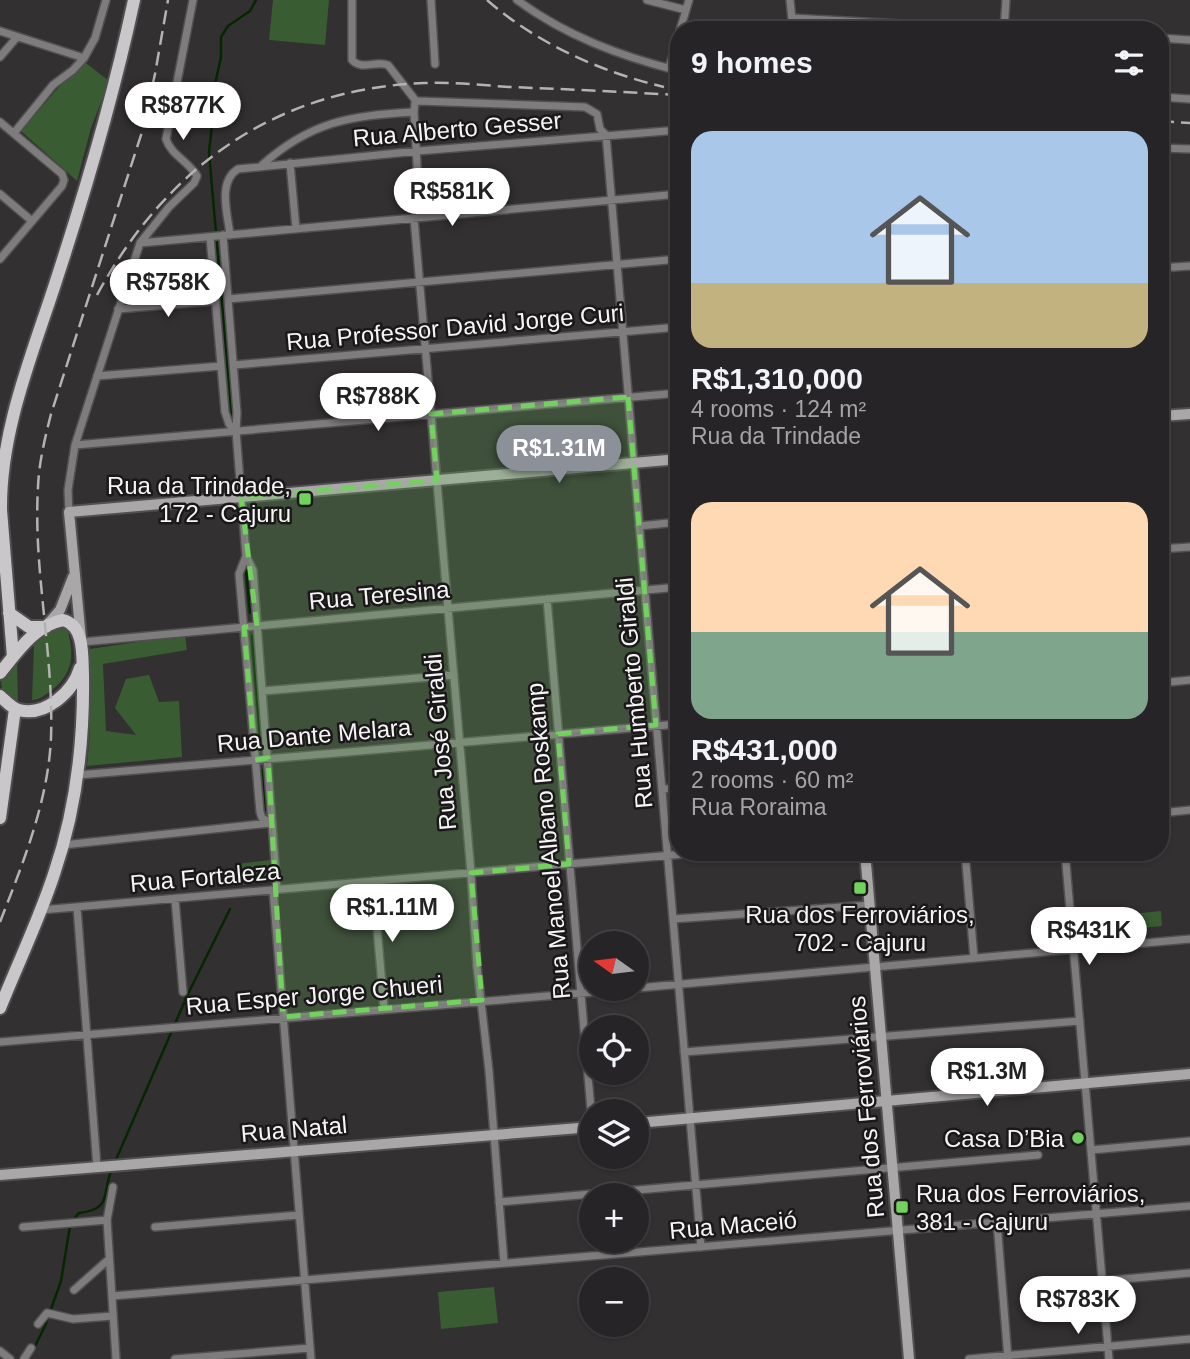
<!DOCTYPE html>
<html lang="en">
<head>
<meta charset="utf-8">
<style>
  :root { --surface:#262426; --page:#2e2c2e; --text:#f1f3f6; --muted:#a4a4a7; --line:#424143; --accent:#8c9099 }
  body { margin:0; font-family:Helvetica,sans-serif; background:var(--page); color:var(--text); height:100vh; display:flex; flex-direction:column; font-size:26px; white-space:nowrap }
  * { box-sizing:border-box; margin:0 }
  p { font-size:23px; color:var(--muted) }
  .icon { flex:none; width:38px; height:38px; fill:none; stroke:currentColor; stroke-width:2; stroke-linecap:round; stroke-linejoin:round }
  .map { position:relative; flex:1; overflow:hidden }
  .sheet { position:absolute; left:670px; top:21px; width:499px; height:840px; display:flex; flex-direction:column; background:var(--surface); border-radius:28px; box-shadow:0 2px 5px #0004,0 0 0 2px var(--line) }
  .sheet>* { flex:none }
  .needle { width:46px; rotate:284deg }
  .buttons { position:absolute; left:579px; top:931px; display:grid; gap:14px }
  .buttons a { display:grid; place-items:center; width:70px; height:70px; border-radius:50%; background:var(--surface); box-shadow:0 2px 5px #0004,0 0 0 2px var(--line); font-size:35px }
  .price { position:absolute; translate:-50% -60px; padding:0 16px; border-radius:24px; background:#fff; color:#222; font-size:23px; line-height:46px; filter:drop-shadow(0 2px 4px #0008) }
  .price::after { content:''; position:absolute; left:50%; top:42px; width:21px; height:16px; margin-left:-10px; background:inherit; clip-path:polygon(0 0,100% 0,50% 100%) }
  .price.active { background:var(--accent); color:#fff }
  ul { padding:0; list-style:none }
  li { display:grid; align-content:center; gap:14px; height:371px; padding:0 21px }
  li span { display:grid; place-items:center; height:217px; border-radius:21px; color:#555 }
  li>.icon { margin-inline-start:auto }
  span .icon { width:126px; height:126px; fill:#fffc; stroke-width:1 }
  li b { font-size:30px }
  h2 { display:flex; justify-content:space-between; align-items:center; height:84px; padding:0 21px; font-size:30px }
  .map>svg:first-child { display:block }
  .green { fill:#395c32 }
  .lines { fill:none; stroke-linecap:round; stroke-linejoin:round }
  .stream { stroke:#052700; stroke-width:2.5 }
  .street-casing { stroke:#524f51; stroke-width:10 }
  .secondary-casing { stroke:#524f51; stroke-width:14 }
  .primary-casing { stroke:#524f51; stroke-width:16 }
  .street { stroke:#7e7c7d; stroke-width:7 }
  .secondary { stroke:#a9a7a8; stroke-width:10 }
  .primary { stroke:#cac7ca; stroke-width:12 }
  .rail { stroke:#b4b2b3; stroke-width:2.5; stroke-dasharray:14 7; stroke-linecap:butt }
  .marked { fill:#72d25d; fill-opacity:0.2; stroke:#72d25d; stroke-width:5; stroke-dasharray:14 9; stroke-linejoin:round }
  .poi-dot { fill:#72d25d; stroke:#1a1819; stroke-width:2.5 }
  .labels { text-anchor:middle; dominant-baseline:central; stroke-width:5; stroke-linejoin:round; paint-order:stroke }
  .street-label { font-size:24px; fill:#f6f4f5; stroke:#1a1819 }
  .poi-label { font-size:24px; fill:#f6f4f5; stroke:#1a1819; text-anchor:end }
</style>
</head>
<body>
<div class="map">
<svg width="1190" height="1359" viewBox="0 0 1190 1359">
  <rect width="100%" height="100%" fill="#333032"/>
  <path class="green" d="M273,0H329L325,45L269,40Z
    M86,63L109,81L91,128L77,181L21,131L59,87Z
    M55,627L67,629C75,655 73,673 52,690C45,695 41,699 32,700L34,645Z
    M185,635L187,650L103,664L106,731L136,735L115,708L126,679L149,675L159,702L179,701L182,757L87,766L90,732V649Z
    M17,660L18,704L2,689L1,680Z
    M270,860L272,881L239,885L237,864Z
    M1161,911L1162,926L1133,929L1131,914Z
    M494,1287L498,1323L441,1329L438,1292Z"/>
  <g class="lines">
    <path class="stream" d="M232,417L209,152L213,116L212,98L221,57V37L228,26L250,11L256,0
      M246,570L250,613
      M252,636L261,747
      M263,770L266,810
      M115,1162L187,996L230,909
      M73,1220L79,1213C112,1209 102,1195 111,1171
      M33,1350L45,1326L61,1281L70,1226"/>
    <defs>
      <path id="street" d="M352,0V60C362,71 376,60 388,65L416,101
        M431,0L435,64
        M517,0C566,36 620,56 679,71
        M647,0L686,10
        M790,0L793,30
        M792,18L1008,30
        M680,30L689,0
        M1004,30L1006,0
        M0,31L84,58
        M1160,38L1190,40
        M0,57L17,37
        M669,68L679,34
        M1160,97L1190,99
        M414,112L420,217
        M0,122L62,174L64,180L62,186L0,259
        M14,133L53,85L73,70L84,58L95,38L106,0
        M1160,148L1190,149
        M290,163L296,229
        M262,165C310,122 351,115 414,112L415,103L418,101L585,107L597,114L600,129L606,135L701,1247
        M0,194L32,221
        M414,218L471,873L477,966L489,1071L504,1263
        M223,235L237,413L236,431L246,556L253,570L277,890
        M230,235C228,215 217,182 238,169L418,151L679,130
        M210,237L225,412L229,424L236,431
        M140,243L679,194
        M1160,268L1190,266
        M228,299L679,259
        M118,309L215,301
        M234,365L679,327
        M97,376L221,366
        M75,445L679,393
        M69,512L68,490L75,445L140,243L169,207L194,183L197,176C188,161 171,155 166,139L193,0
        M639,526L679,522
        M1160,549L1190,547
        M246,556L239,574L260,812L262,818L271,823
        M547,599L592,1122
        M82,642L679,587
        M1160,683L1190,680
        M263,691L454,675
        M78,775L679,724
        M662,789L679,788
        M1160,813L1190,810
        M63,845L271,823
        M965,852L974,958
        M1065,852L1109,1359
        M373,881L384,1008
        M273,890L311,1359
        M175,899L183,992
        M77,907L97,1167
        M41,910L707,852
        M673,919L870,905
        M637,988L1190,939
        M0,1042L631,989
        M684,1052L1080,1021
        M1091,1150L1190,1141
        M113,1187L107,1220L116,1359
        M499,1202L1038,1155
        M997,1222L1008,1359
        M23,1227L107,1220
        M155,1227L299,1215
        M1102,1281L1190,1273
        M74,1290L109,1259
        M112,1296L1190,1206
        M38,1324L47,1313L73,1319L113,1316
        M0,1351L10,1359
        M24,1359L31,1348
        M175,1359L310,1348
        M969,1359L1190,1339"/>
      <path id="secondary" d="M1160,416L1190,414
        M46,626L60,610L73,577
        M81,639L69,512L679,459
        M865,852L909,1359
        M637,1123L1190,1074
        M0,1175L592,1127"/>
      <path id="primary" d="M9,613L29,627H46
        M13,657L1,510C0,430 33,353 57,278C87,186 114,94 134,0
        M0,673C17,652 35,625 63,620C85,626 82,656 83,675C84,743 76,810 54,874C39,920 18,963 0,1008
        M0,696C6,701 11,708 19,710C45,717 73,692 80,668
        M0,818L15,709"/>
    </defs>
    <use href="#street" class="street-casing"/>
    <use href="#secondary" class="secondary-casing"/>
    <use href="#primary" class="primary-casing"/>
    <use href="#street" class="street"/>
    <use href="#secondary" class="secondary"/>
    <use href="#primary" class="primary"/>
    <path class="rail" d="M487,0C536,43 601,72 664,87
      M1160,121L1190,123
      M97,295C167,166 276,89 424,83C452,82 481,85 509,87C566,89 622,92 679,95
      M0,922C23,863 48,802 51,738C54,654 33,571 38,487C39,462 45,438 51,414L142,132L155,74L168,0"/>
  </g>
  <path class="marked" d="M628,397L656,725L558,734L569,864L471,873L482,1000L283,1017L268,758L255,760L244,627L257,626L241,497L437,480L431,414Z"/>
  <g class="poi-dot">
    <rect x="298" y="492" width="14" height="14" rx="3.5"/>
    <rect x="853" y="881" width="14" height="14" rx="3.5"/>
    <circle cx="1078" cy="1138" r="7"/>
    <rect x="895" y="1200" width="14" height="14" rx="3.5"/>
  </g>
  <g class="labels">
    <g class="street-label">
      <text transform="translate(457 129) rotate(-5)">Rua Alberto Gesser</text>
      <text transform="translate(455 327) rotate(-5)">Rua Professor David Jorge Curi</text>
      <text transform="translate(379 595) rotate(-5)">Rua Teresina</text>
      <text transform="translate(634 693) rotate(-95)">Rua Humberto Giraldi</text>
      <text transform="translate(314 735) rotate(-5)">Rua Dante Melara</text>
      <text transform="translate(440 742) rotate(-95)">Rua José Giraldi</text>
      <text transform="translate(548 841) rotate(-95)">Rua Manoel Albano Roskamp</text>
      <text transform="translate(205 877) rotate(-5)">Rua Fortaleza</text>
      <text transform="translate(314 995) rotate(-5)">Rua Esper Jorge Chueri</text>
      <text transform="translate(866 1107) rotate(-95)">Rua dos Ferroviários</text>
      <text transform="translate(294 1129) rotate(-5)">Rua Natal</text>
      <text transform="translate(733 1225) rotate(-5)">Rua Maceió</text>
    </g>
    <g class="poi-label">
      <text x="291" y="485">Rua da Trindade,<tspan x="291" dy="28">172 - Cajuru</tspan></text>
      <text x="860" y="914" text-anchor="middle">Rua dos Ferroviários,<tspan x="860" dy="28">702 - Cajuru</tspan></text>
      <text x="1064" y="1138">Casa D’Bia</text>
      <text x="916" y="1193" text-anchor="start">Rua dos Ferroviários,<tspan x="916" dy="28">381 - Cajuru</tspan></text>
    </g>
  </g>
</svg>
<div class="buttons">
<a><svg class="needle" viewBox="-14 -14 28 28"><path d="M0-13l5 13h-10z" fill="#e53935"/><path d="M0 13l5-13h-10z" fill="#a4a4a7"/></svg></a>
<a><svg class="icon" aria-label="locate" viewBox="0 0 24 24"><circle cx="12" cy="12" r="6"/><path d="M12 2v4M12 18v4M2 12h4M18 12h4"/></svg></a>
<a><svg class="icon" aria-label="layers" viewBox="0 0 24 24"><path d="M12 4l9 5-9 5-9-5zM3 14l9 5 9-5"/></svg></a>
<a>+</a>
<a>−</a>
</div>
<b class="price" style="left:183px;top:142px">R$877K</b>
<b class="price" style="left:452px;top:228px">R$581K</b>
<b class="price" style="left:168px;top:319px">R$758K</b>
<b class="price" style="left:378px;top:433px">R$788K</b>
<b class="price active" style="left:559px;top:485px">R$1.31M</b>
<b class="price" style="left:392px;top:944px">R$1.11M</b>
<b class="price" style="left:1089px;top:967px">R$431K</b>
<b class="price" style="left:987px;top:1108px">R$1.3M</b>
<b class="price" style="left:1078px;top:1336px">R$783K</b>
<section class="sheet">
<h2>9 homes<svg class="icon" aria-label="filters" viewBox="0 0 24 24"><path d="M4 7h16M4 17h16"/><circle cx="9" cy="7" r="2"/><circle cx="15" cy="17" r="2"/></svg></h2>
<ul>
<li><span style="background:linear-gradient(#a9c7e8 70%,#c2b280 0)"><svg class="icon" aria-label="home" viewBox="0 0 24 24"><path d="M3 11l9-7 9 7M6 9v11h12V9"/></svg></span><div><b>R$1,310,000</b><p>4 rooms · 124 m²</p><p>Rua da Trindade</p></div></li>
<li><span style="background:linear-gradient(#ffd9b3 60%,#7fa58c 0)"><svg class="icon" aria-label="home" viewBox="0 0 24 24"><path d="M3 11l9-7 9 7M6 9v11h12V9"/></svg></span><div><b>R$431,000</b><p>2 rooms · 60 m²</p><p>Rua Roraima</p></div></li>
</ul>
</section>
</div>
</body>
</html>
